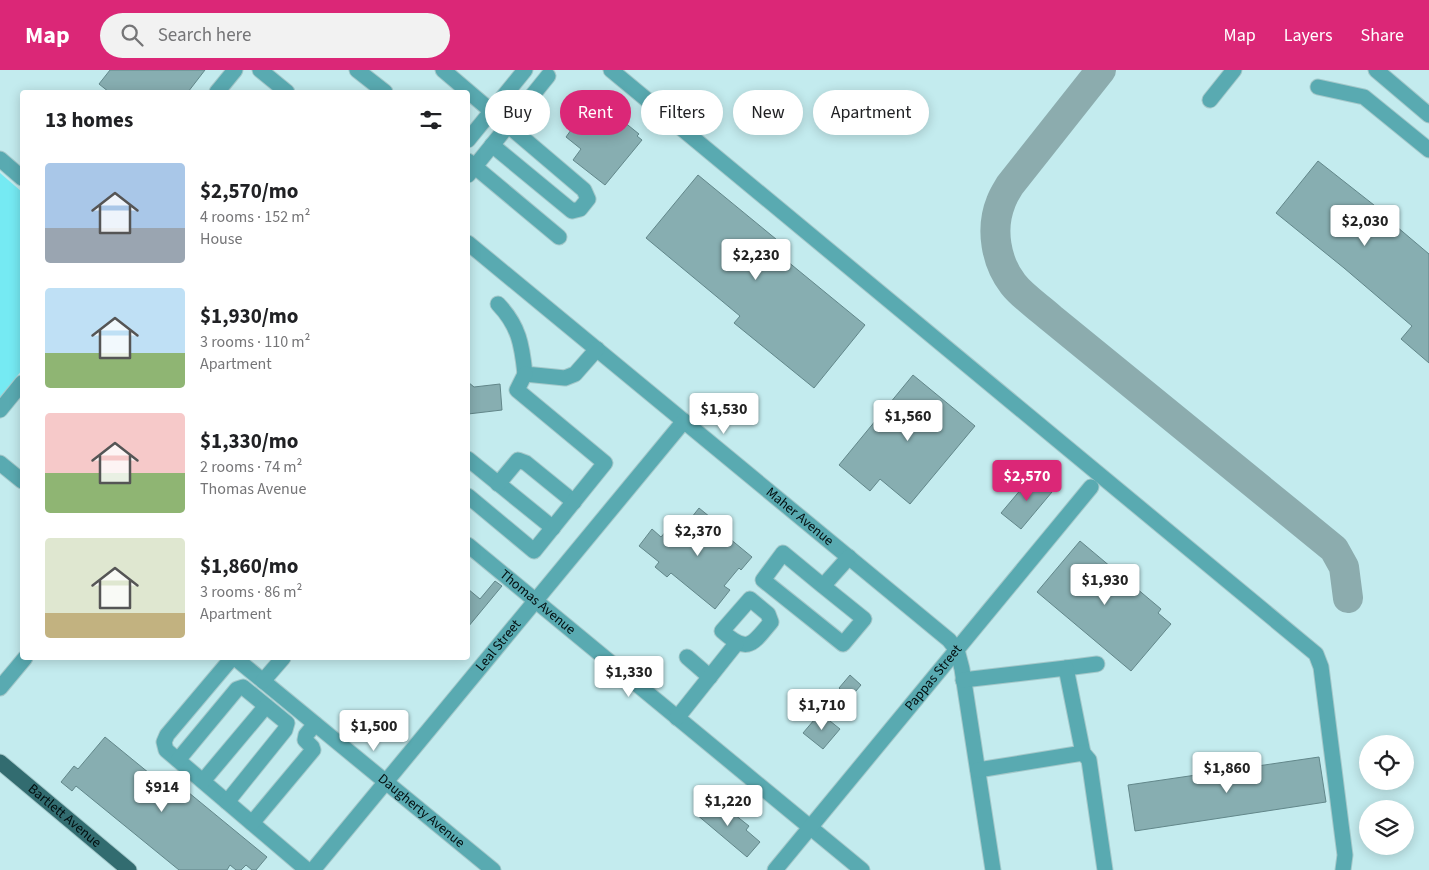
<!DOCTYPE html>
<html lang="en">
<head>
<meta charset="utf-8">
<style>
  :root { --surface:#fff; --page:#f2f2f2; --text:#202124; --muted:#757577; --accent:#db2777 }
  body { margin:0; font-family:"Source Sans 3",sans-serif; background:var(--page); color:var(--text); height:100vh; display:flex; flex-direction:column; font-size:19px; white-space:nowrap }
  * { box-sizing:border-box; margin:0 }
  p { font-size:16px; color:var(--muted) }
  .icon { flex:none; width:28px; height:28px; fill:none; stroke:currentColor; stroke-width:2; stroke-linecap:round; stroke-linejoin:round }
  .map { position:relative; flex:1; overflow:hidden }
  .sheet { position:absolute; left:20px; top:20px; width:450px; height:570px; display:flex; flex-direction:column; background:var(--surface); border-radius:5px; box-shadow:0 2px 12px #0003 }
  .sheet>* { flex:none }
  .guide { position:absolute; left:485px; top:20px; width:475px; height:45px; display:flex; gap:10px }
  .tools { position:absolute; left:1359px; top:665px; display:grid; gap:10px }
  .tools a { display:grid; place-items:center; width:55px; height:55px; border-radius:50%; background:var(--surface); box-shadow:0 2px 12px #0003; font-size:25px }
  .price { position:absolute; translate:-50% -42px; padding:0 11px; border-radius:5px; background:#fff; color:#222; font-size:16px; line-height:32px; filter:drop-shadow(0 1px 2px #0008) }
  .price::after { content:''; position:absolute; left:50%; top:30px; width:15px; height:11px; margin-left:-8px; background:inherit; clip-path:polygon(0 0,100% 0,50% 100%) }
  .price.current { background:var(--accent); color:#fff }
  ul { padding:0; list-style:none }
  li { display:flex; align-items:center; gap:15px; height:125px; padding:0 25px }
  li span { display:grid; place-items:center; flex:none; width:140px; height:100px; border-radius:5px; color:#555 }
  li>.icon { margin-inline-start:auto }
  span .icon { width:60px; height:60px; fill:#fffc; stroke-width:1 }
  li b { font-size:21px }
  h2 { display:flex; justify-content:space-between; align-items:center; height:60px; padding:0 25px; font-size:21px }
  .tag { padding:0 18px; border-radius:22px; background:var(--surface); box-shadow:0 2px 12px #0003; font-size:18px; line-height:45px }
  .tag.current { background:var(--accent); color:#fff }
  header { display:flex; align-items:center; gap:30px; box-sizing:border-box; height:70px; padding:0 25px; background:var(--accent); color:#fff }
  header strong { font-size:24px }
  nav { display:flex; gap:28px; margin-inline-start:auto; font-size:18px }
  .search { width:350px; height:45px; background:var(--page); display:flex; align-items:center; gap:12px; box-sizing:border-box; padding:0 18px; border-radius:28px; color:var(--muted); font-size:19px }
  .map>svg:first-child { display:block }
  .green { fill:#75eaf3 }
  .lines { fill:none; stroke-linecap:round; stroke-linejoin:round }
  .taxiway { stroke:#8cacae; stroke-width:30 }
  .building { fill:#87aeb1; stroke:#62878a }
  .minor-casing { stroke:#a4c8ca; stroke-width:17 }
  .major-casing { stroke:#a4c8ca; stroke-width:17 }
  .minor { stroke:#59aab1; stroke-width:15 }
  .major { stroke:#326c70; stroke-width:15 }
  .labels { text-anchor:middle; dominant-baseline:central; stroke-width:4; stroke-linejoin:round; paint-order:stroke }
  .street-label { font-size:14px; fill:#020e0f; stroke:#d0f8fb }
</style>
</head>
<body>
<header>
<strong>Map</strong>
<div class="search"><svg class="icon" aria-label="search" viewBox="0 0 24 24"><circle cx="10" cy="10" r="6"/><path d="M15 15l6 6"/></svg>Search here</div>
<nav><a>Map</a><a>Layers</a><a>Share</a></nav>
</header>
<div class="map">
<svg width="1429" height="800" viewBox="0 0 1429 800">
  <rect width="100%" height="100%" fill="#c3ebee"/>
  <path class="green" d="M0,103L22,122V300L0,327Z"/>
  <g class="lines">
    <path class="taxiway" d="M1101,0L1010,115C1007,120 1003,126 1001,132C990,159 996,192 1013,214C1023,227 1039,237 1051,248L1334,479L1344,497L1348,528"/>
  </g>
  <path class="building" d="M110,0H205L188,22H109L99,14Z
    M598,31L639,64L637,66L642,70L605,115L573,90L581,79L566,67L571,60L567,56L571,51L569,49L583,32L589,37L591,35L593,36Z
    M1318,91L1379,139L1377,140L1429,184V293L1401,269L1412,256L1344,198L1276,143Z
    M698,105L782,174L776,182L865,255L814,318L734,253L740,246L646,168Z
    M913,305L975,356L910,434L880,409L870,421L839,395Z
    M468,312L474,317L500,314L502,340L468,344Z
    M1033,405L1052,422L1021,459L1001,443Z
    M699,438L721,456L718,459L752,487L741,500L739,498L724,516L730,520L715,539L671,503L667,507L655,497L659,492L639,476L652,459L661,467L668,459L677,466Z
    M1080,471L1161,539L1158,543L1171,554L1131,601L1037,522Z
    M495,511L502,516L468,557V519L480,529Z
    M850,605L861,615L850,628L839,618Z
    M820,643L840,659L823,679L803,663Z
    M105,667L160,712L166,704L267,787L256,800H252L246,795L241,800H236L230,795L227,800H179L76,716L72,721L61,712L74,696L78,699Z
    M1319,687L1326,732L1135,761L1128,715Z
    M707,728L722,740L725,737L749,756L746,760L760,772L747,787L696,744Z"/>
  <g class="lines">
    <defs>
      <g id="minor">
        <path d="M260,0L287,22"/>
        <path d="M357,0L385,22"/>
        <path d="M443,0L584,120L588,129L580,139L572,141L492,75"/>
        <path d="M611,0L1316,584L1321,597L1342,762L1345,785L1343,800"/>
        <path d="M1376,0L1429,45"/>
        <path d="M1318,17L1364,27L1429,80"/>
        <path d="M217,22L235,0"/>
        <path d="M1210,30L1234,0"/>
        <path d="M468,70L525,0"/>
        <path d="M0,89L22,108"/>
        <path d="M468,91L559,167"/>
        <path d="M468,105L548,6"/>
        <path id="s1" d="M468,173L949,570L957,580L962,599L993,800"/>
        <path d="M498,234C519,256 522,275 525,304L565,308L575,304L597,279"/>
        <path d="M0,340L22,313"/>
        <path d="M468,389L553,458"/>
        <path d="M0,393L22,411"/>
        <path d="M498,414L518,390L526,393L574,432"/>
        <path d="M468,426L534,481L605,393L517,320L525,304"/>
        <path id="s2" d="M468,475L862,800"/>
        <path d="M823,516L864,549L843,574L763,510L783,483L823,516L849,487"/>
        <path d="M750,529L768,544L771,552C752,575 748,584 722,561Z"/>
        <path d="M687,587L710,607"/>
        <path d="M232,588L167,665L164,672L166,680L307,800"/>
        <path id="s3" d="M235,588L493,800"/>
        <path d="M1066,598L1097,594"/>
        <path d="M963,610L1066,598L1083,683"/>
        <path d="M263,611L283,588"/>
        <path d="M0,618L25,588"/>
        <path d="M677,648L736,574"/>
        <path d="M178,690L237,619L243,617L287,653L285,660L227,732"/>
        <path d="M978,700L1083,683L1089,690L1105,800"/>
        <path d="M203,711L266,636"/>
        <path d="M252,753L313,680L312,677L305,670L306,665L315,654"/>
        <path id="s4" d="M313,800L684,351"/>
        <path id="s5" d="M775,800L1091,417"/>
      </g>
      <g id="major">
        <path id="s6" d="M0,692L129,800"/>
      </g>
    </defs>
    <use href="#minor" class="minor-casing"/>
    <use href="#major" class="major-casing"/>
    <use href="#minor" class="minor"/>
    <use href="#major" class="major"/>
  </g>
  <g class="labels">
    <g class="street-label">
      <text stroke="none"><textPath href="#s1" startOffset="430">Maher Avenue</textPath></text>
      <text stroke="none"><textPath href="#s2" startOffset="90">Thomas Avenue</textPath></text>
      <text stroke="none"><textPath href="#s4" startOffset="291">Leal Street</textPath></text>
      <text stroke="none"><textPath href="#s5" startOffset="249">Pappas Street</textPath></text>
      <text stroke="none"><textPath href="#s3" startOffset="241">Daugherty Avenue</textPath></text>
      <text stroke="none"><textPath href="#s6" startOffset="84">Bartlett Avenue</textPath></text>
    </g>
  </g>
</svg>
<div class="tools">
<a><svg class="icon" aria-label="locate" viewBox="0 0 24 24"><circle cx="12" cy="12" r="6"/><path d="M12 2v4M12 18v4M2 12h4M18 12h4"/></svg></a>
<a><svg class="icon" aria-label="layers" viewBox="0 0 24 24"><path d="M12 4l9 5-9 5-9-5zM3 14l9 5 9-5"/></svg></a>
</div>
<b class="price" style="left:1365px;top:177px">$2,030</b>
<b class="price" style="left:756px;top:211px">$2,230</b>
<b class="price" style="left:724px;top:365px">$1,530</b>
<b class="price" style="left:908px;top:372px">$1,560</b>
<b class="price current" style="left:1027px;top:432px">$2,570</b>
<b class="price" style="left:698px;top:487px">$2,370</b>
<b class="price" style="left:1105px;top:536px">$1,930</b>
<b class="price" style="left:629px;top:628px">$1,330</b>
<b class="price" style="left:822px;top:661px">$1,710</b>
<b class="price" style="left:374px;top:682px">$1,500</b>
<b class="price" style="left:1227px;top:724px">$1,860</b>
<b class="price" style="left:162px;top:743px">$914</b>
<b class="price" style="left:728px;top:757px">$1,220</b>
<div class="guide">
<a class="tag">Buy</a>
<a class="tag current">Rent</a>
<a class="tag">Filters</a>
<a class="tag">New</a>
<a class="tag">Apartment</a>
</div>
<section class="sheet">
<h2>13 homes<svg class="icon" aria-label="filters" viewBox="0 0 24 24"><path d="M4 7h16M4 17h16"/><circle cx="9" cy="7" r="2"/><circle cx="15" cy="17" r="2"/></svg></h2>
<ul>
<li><span style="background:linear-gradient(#a9c7e8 65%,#9aa5b1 0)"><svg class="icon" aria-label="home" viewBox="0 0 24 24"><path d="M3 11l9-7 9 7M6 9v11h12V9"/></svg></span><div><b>$2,570/mo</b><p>4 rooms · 152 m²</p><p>House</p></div></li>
<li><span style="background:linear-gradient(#bfe0f5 65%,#8fb573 0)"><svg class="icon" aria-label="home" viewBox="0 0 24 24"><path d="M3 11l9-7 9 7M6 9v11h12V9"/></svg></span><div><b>$1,930/mo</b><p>3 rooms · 110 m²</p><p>Apartment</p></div></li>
<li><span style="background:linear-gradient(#f6c9c9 60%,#8fb573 0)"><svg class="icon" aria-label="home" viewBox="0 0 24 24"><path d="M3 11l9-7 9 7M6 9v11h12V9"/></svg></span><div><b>$1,330/mo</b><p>2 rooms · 74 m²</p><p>Thomas Avenue</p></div></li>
<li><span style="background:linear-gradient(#dfe7d0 75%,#c2b280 0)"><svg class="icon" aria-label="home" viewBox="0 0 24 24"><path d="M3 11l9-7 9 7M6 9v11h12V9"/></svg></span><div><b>$1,860/mo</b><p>3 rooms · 86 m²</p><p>Apartment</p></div></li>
</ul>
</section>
</div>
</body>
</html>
